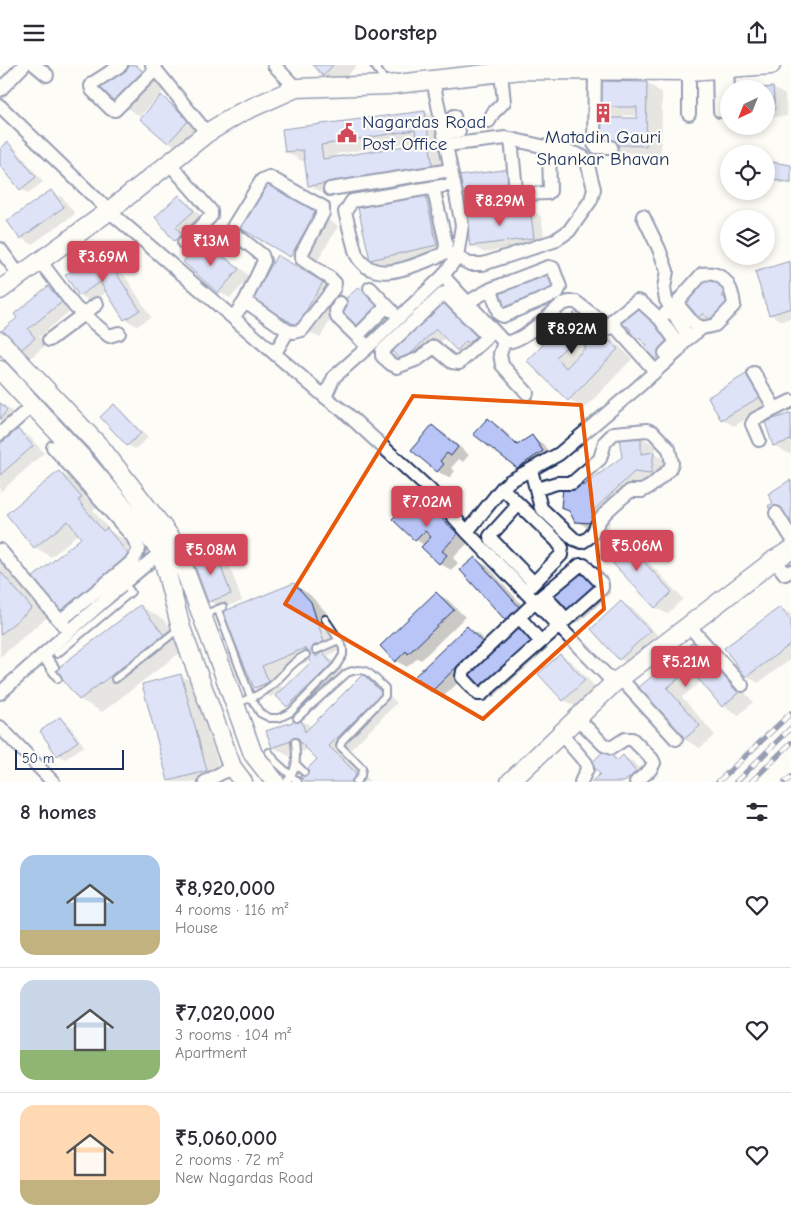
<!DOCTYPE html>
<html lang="en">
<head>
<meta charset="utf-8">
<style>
  :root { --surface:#fff; --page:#f7f7f7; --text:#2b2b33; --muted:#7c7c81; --line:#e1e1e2; --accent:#d1495b }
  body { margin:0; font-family:"Comic Neue",sans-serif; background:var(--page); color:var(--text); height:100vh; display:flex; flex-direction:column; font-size:19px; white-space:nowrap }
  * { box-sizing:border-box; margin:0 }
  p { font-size:16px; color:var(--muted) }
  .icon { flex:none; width:28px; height:28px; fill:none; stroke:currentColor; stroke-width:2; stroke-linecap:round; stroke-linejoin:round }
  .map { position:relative; height:717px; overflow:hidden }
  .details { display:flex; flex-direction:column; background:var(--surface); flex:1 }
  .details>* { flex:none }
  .needle { width:32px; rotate:223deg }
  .buttons { position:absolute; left:720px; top:15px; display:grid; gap:10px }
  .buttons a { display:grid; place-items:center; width:55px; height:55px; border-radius:50%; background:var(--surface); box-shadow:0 2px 8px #0003; font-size:25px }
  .scale { position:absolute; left:15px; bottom:12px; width:109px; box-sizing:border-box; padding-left:5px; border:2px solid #1b2f5e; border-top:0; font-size:14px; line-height:18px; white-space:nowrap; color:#1b2f5e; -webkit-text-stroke:4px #fdfcf7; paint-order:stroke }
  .price { position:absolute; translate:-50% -42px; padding:0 11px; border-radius:5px; background:var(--accent); color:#fff; font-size:16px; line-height:32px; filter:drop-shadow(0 1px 2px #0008) }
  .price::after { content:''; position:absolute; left:50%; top:30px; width:15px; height:11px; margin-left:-8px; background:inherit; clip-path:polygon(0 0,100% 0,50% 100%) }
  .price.selected { background:#222; color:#fff }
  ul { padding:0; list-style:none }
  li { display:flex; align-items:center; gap:15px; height:125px; padding:0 20px }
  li+li { border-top:1px solid var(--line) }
  li span { display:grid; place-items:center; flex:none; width:140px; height:100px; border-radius:15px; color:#555 }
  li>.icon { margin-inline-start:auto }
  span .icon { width:60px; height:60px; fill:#fffc; stroke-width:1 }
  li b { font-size:21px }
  h2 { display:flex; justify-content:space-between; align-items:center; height:60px; padding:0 20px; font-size:21px }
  header { display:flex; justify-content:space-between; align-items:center; height:65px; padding:0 20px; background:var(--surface); font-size:22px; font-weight:700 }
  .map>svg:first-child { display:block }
  .shadow { fill:#0003; fill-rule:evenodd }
  .building { fill:#b9c5f6; stroke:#1b2f5e; fill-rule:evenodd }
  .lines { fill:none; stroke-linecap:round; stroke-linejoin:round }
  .service-casing { stroke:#1b2f5e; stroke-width:10 }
  .minor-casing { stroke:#1b2f5e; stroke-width:16 }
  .secondary-casing { stroke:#1b2f5e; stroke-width:21 }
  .service { stroke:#fdfcf7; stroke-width:6 }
  .minor { stroke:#fdfcf7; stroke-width:12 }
  .secondary { stroke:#fdfcf7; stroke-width:18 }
  .rail-casing { stroke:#1b2f5e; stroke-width:5.5 }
  .rail { stroke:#fdfcf7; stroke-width:4; stroke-dasharray:11; stroke-linecap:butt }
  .marked { fill:none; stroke:#e8590c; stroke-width:4; stroke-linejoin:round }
  .labels { text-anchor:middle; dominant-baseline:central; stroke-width:4.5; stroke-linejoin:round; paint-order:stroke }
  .poi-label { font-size:19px; fill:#1b2f5e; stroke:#fdfcf7; text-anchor:start }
</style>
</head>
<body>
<header><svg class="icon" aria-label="menu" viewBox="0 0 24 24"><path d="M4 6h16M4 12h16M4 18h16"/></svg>Doorstep<svg class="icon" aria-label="share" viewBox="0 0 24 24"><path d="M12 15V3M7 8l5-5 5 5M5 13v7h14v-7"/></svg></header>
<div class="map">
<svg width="791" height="717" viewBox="0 0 791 717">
  <rect width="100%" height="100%" fill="#fdfcf7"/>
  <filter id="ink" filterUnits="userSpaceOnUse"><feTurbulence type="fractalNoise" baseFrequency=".02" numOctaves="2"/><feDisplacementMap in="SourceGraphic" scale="10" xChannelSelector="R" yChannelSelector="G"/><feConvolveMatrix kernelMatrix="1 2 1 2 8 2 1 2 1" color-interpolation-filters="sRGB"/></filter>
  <g filter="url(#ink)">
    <path class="shadow" d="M132,0H135L156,12L167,22L159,31L184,45L210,68L191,90L169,77L142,54L159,34L157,33L140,51L118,38L121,11Z
      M314,0H357L339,19L323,10Z
      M598,17L647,18L662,28L661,89L613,87ZM624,50L638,51V54H624Z
      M773,23L785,30L787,51L766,52V24Z
      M425,47L441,56L448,113L325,129L309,120L306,95L302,96L287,87ZM418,76L419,80L337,93L336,89Z
      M8,79L15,83L43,117L28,128L21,124L0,98V85Z
      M791,102V120L779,118L771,113Z
      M509,105L521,112L525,136L476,144L464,137Z
      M266,119L338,161L313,204L241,162Z
      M51,126L63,133L75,149L32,179L21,173Z
      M425,129L441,138L452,189L386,204L371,195Z
      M179,131L187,136L201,151L183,167L189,174L182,179L175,175L157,152Z
      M530,144L541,151L545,179L483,187L471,180Z
      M204,175L218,184L215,189L239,202L250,212L230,233L219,227L185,197Z
      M102,188L114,194L151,252L137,261L125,254L107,227L91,237L80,230Z
      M278,192L344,231L320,273L253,234Z
      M790,197L791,198V253L782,256L770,249Z
      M561,214L567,230L516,249L504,243L498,226Z
      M708,219L725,220L733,238L741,246L725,262L713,256L707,261L696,255Z
      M49,222L60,229L72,244L39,272L46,280L30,293L19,286V253Z
      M359,224L367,228L388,249L366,269Z
      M454,239L492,279L484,287L477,283L469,291L457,285L446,272L414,302L403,296Z
      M577,246L593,255L632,294L584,344L569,334L529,296Z
      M652,247L667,300L656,293L647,279L622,265L617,260Z
      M746,311L758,318L771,339L734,361L722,354Z
      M0,336L18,352L0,374Z
      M114,340L121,345L148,373L135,384L128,380Z
      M791,350V390L774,380Z
      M489,355L500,362L519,380L532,372L543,379L554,393L530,409L518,402Z
      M432,361L444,368L469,390L463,397L459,394L451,403L455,406L449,413L437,406Z
      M18,365L30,372L44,388L0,427V381Z
      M641,372L656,381V390L669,398L667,417L650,415L611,453L608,466L592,465L576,456L584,422L624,392Z
      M59,407L75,416L96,442L93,445L111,467L123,474L144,500L77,555L61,546L83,473L79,468L51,492L35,482L8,449Z
      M416,431L428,437L469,477L453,493L458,498L451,505L439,498L424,480L416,475L400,447L405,450L416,439Z
      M620,472L631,478L683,534L667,549L655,542Z
      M215,487L227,494L242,536L221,543L209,536Z
      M475,494L487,501L531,550L522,558L534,565L548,583L492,633L480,626L466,610L443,632L431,626L467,563L479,569L493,585L518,562L507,555Z
      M0,498L47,552L0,592Z
      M595,509L611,528L579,557L567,550Z
      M294,520L309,529L326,547L339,586L328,590L329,593L337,598L347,608L303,650L288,641L281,627L270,632L255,623L224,548ZM312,595L313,598L283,626L277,609Z
      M436,528L448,535L465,552L421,595L418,593L407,602L396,596Z
      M621,537L633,544L661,574L632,600L620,594Z
      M140,541L163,554L186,583L102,647L79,634Z
      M781,543L791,549V594L758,618L747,611Z
      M694,577L710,586L753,637L739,650L723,641L702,616L682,632L715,670L700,683L684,674L640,623Z
      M560,590L572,597L596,623L576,642L564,635L540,609Z
      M180,610L196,619L222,714L212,717H172L169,715Z
      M363,611L379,620L397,638L344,691L370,717H308L319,694L309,684L289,691L273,682L300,655L313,662Z
      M61,653L68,658L84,681L65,694L58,690Z
      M605,685L620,695L623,691L635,698L647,714L643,717H593L602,709Z"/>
    <path class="building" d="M131,0H136L145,9L117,39L101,23L105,15L112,10H120Z
      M313,0H333L323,11Z
      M597,16L647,17L646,81L596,79ZM609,42H637V53H609Z
      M773,22L775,45H766V24H747Z
      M161,30L189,55L168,78L140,54Z
      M425,46L433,104L308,121L303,85L285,87L282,64ZM415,65L417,79L323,94L321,80Z
      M8,77L36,112L20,125L0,100V84Z
      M772,97L791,100V118L770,114Z
      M510,104L514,130L463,138L459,111Z
      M266,117L316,147L290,192L240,163Z
      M51,125L64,142L20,174L7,156Z
      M425,128L437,180L370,195L358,143Z
      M179,130L194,146L176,162L182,169L174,176L155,152Z
      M530,143L534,173L470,181L466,151Z
      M204,173L208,177L203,182L227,194L239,204L218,228L183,197Z
      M102,186L140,245L124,255L100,217L79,231L65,210Z
      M277,190L323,217L297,261L252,235Z
      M790,196L791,243L769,250L755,207Z
      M549,205L556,223L503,243L496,225Z
      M713,211L727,225L722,231L730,238L712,257L703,248L695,256L681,239L703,214L707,218Z
      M48,221L62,237L28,264L35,273L18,287L1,266L17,253L14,249Z
      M359,222L381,244L358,265L341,247L345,234Z
      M442,231L481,271L471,281L466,276L457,286L436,264L402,297L389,283Z
      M640,238L673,277L655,294L644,283L647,280L638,272L636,274L629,267L631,265L627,261L622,266L615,260Z
      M577,245L618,284L568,336L527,296ZM576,272L586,282L566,303L556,292Z
      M746,309L760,332L721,355L708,332Z
      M0,338L7,345L0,354Z
      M114,339L141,368L127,381L100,352Z
      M791,348V375L773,381L765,357Z
      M488,353L517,380L532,370L543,386L517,403L473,369Z
      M432,360L458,382L451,391L447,388L440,396L444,399L437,407L411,385Z
      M18,364L33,381L0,410V379Z
      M641,371V389L654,387L651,409L634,407L595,444L592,458L575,457L569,446L561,443L563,423L584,420L622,392L619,373Z
      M59,406L82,433L78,435L103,466L107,463L129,490L60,547L32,513L81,473L68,456L34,483L6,449Z
      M790,415L791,416V461L771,447L768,441L773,438L768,429Z
      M416,429L458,469L442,486L447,490L439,499L421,482L431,472L425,466L415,476L392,454L400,446L404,450L414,439L410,435Z
      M619,470L672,527L655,543L602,487Z
      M215,486L231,529L208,537L192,493Z
      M475,492L520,543L506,556L460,505Z
      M583,501L600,520L566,551L549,532Z
      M0,506L32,543L0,570Z
      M294,518L311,537L324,577L313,581L316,592L322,587L332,599L287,642L276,631L311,597L305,583L262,601L269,617L254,623L222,547Z
      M436,527L454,545L408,589L406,586L395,597L380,581Z
      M621,536L650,566L619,595L591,564Z
      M140,540L164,570L79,635L55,605Z
      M780,542L791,556V579L746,612L724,583Z
      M522,557L537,576L479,627L464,609Z
      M467,561L482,577L431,627L415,611Z
      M694,576L738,628L722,642L690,604L667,623L700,661L683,675L638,623Z
      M560,589L585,615L563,636L538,609Z
      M181,609L207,706L168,716L142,619Z
      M363,609L382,628L329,681L358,710L350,717H306L300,711L317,694L298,675L299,673L272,683L266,666L301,654L305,667Z
      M60,652L78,676L57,691L40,666Z
      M605,684L617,696L623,690L636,707L624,717H591L600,709L591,699Z"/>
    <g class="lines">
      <defs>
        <path id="service" d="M374,0L386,17
          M218,545L251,633L260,648L270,653H279L291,647L336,601L343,590V583L339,575
          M203,550L223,542
          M316,585L339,575L325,554
          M45,588L55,602
          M57,589L131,527L124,518
          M41,591L58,614
          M115,614L180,563
          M235,639C248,634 261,630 271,621C283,611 292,596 306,590
          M297,653L347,608C366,599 372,611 385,623V631L342,676L340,681L362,703L361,711L356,717
          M269,687L276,697L298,717
          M296,699L304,707
          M286,717C297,706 297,692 295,677"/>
        <path id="minor" d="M35,0L47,10
          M121,0L93,18L91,21L92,25L111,44L115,45L155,5
          M152,0L207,68
          M274,0L296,23
          M689,0V49
          M727,3L729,45
          M719,4L720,46
          M595,5L594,79L596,82H611
          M433,15L462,160L457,192L443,211L368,282L334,312L325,332L346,348L430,425L467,467L614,618
          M0,25L24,0
          M0,41L109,146L325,332
          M454,51L456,66
          M489,56L493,48L504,37L501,8
          M444,68L459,66
          M511,74L516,125L520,129L548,128L550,126L549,83
          M169,98L211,146V151L184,178
          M433,122L446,178L445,186L441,190C416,199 373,223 356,189L345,147L352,136L454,119
          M330,124L451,105
          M0,184L20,211
          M445,186L470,199H483L554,176L569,166L591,135L594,124L587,97L583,92L577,89L506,73L446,80
          M40,196L75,242L109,271L119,268
          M443,211L504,277C521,279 549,250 562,239L569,237H576L610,263
          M370,223L392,246
          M444,228L487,271L485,274L459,298L452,297L434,282L418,294L397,302L391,299L382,291V286Z
          M245,236L288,266
          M468,237L491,224L548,202L553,203L560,222L557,228L503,251L499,249L491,224
          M340,238L336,246L337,252L368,282
          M233,253L245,236L264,196L262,190L234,168L233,162L262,115L269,112L323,142V148L302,188V194L330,213L335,218L334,223L302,265L294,267L288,266L275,288
          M660,254L675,275L674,279L665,288
          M357,271L387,241
          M49,275L97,239
          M685,276L702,263L715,260L734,240C732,220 723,206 702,209L680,234L678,240L694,259L702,263
          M504,277L500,289L502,300L527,328
          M655,306L613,259V255L637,236L641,237L660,254L671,243
          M754,308L775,344
          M0,369L32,341
          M759,375L752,359L755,354L791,336
          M53,382L132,471L139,484L134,494L127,501L60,556
          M531,405L541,443L574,474L582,477C597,469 593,463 601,453C609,443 621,434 630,426H642L651,421L669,405L672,398L669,384L653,367L647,365L614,368L605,377L600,394L572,418H557L537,424
          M502,423L557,476L562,483L561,490L525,527
          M519,439L490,471L492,475L534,518
          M776,448L791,472
          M467,467L502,423L510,416L559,389L638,322L678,286L685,276V268L666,235L664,223L667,206L659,184L643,151
          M0,485L66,563
          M774,495L785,509L791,506
          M580,500H584L602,519V523L482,629H478L462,612L463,606L535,537Z
          M544,530L566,554
          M519,552L541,577
          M689,561L742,620
          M620,613L676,674
          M0,628L124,518L167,482
          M578,654L604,680L611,683L625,674H632L652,694L654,698L650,705L636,717
          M0,662L53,717
          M561,669L586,698L587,704L581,717
          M205,717L232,702"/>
        <path id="secondary" d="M0,225L109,146L207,68L240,48L296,23L388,20L521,5L690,6L771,0
          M0,276L101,383L174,477L221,601L253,689L275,717
          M0,305L82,393L161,486L181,563L232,702L243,717
          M510,717L614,618L774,495L791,485"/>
      </defs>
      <use href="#service" class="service-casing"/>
      <use href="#minor" class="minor-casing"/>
      <use href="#secondary" class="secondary-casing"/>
      <use href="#service" class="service"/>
      <use href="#minor" class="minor"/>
      <use href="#secondary" class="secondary"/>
      <defs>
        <path id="rail" d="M718,717L791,648
          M736,717L791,663
          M751,717L791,678
          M785,717L791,712"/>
      </defs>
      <use href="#rail" class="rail-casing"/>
      <use href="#rail" class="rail"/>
    </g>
  </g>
  <path d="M0 0H791V717H0ZM413,331L581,340L604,544L483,654L285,539Z" fill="#fdfcf7" fill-opacity=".55" fill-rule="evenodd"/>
  <path class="marked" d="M413,331L581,340L604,544L483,654L285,539Z"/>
  <defs>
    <symbol id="building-bare" viewBox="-9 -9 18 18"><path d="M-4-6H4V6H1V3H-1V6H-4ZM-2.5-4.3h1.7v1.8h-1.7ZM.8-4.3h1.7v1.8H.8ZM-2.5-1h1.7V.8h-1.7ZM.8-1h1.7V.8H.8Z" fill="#d1495b" stroke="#fdfcf7" stroke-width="2.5" paint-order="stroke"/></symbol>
    <symbol id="civic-bare" viewBox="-9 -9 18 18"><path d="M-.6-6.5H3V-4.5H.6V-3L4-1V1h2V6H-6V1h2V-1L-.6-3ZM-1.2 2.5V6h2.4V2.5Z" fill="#d1495b" stroke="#fdfcf7" stroke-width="2.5" paint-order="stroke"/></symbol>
  </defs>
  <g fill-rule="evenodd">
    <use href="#building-bare" x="589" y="34" width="28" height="28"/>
    <use href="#civic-bare" x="333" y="54" width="28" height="28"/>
  </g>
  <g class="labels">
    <g class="poi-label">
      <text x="362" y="57">Nagardas Road<tspan x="362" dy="22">Post Office</tspan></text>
      <text x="603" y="72" text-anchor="middle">Matadin Gauri<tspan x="603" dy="22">Shankar Bhavan</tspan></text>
    </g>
  </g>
</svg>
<div class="buttons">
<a><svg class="needle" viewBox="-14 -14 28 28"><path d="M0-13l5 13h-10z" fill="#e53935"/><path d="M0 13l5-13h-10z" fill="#7c7c81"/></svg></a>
<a><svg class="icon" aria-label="locate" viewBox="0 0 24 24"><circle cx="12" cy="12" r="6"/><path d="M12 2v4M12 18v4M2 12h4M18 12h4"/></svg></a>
<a><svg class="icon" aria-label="layers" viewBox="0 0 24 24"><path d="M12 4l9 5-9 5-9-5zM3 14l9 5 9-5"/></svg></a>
</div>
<div class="scale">50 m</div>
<b class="price" style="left:500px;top:162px">₹8.29M</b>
<b class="price" style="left:211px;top:202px">₹13M</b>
<b class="price" style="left:103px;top:218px">₹3.69M</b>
<b class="price selected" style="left:572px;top:290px">₹8.92M</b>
<b class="price" style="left:427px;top:463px">₹7.02M</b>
<b class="price" style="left:637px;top:507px">₹5.06M</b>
<b class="price" style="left:211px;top:511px">₹5.08M</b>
<b class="price" style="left:686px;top:623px">₹5.21M</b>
</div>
<section class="details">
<h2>8 homes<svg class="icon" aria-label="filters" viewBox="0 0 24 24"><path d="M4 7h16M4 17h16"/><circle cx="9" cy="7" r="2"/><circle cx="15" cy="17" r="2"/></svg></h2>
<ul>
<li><span style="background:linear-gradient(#a9c7e8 75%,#c2b280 0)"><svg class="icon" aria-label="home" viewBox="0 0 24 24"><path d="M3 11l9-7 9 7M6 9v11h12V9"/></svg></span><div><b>₹8,920,000</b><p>4 rooms · 116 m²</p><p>House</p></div><svg class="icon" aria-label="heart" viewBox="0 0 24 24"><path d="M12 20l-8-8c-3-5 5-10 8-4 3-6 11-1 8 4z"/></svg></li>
<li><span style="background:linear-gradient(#c9d6e8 70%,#8fb573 0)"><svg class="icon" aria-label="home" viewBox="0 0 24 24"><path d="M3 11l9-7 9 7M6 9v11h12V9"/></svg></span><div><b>₹7,020,000</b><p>3 rooms · 104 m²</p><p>Apartment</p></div><svg class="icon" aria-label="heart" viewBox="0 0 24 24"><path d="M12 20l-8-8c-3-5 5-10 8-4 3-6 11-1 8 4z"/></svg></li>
<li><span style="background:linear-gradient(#ffd9b3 75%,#c2b280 0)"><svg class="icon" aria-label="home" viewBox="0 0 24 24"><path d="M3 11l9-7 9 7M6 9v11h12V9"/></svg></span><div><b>₹5,060,000</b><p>2 rooms · 72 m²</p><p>New Nagardas Road</p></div><svg class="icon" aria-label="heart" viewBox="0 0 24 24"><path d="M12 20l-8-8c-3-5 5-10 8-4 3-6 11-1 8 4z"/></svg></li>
</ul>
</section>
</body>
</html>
